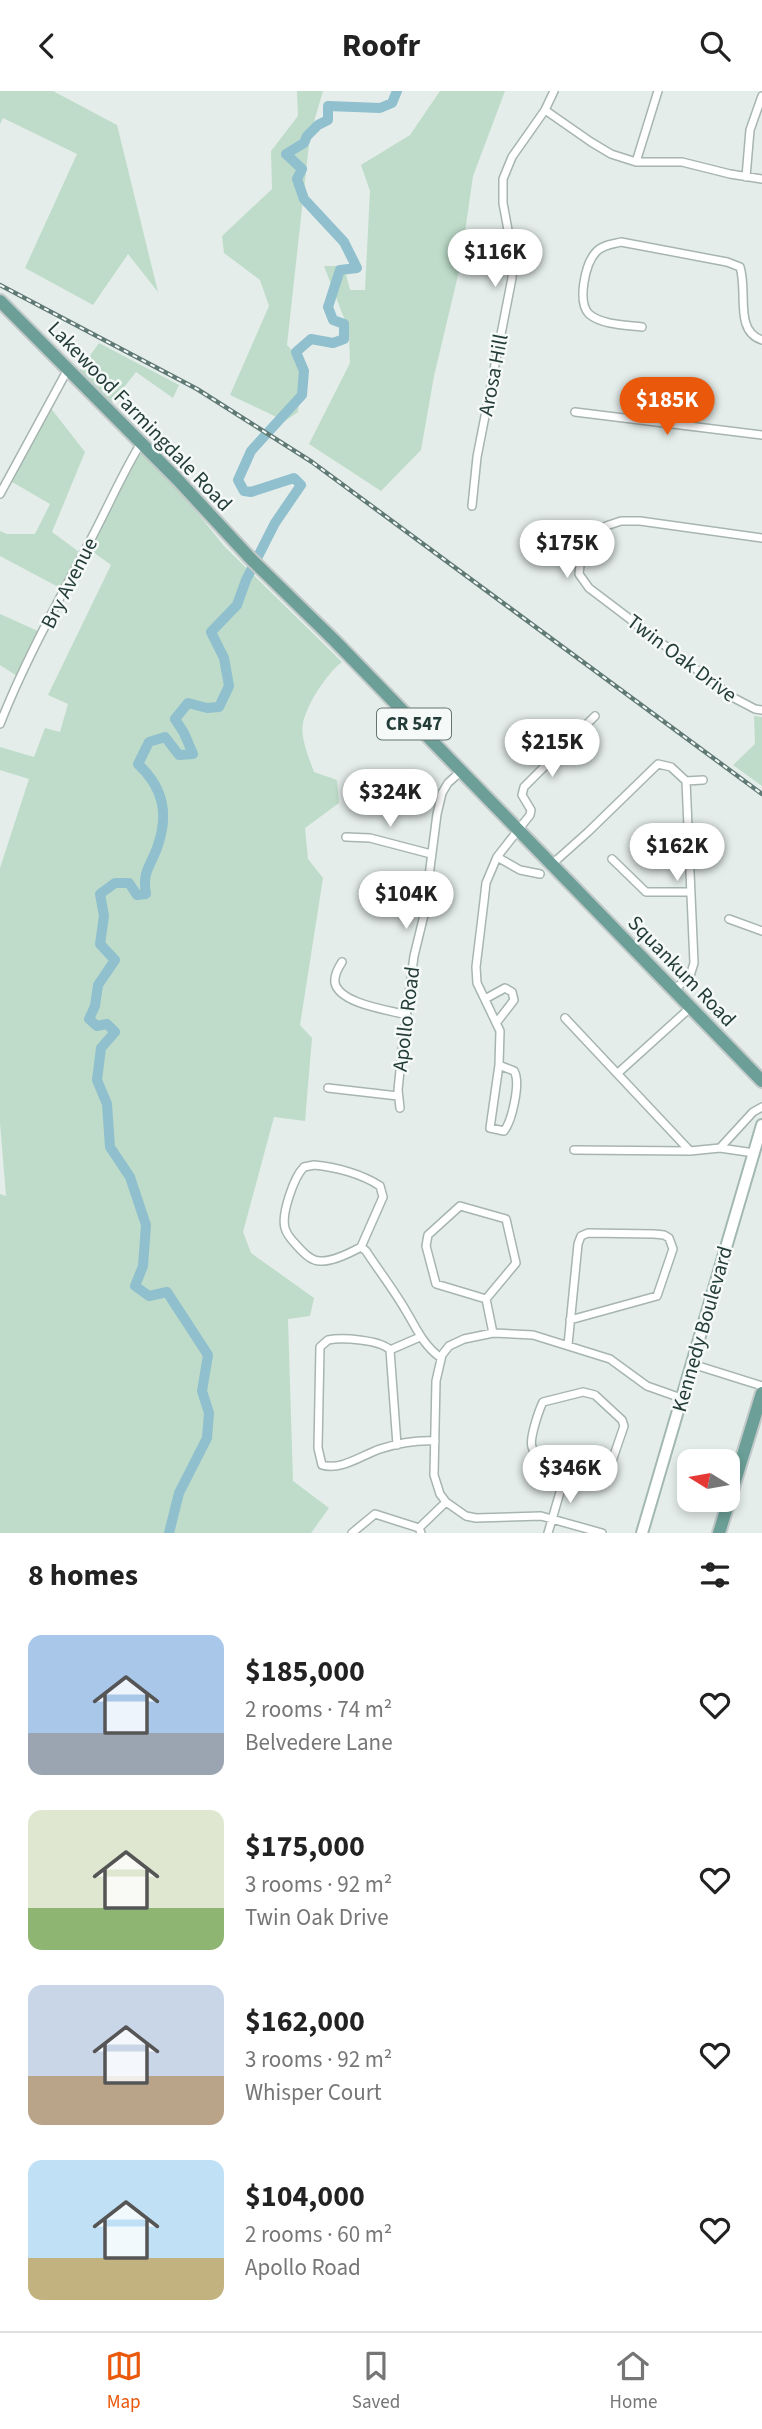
<!DOCTYPE html>
<html lang="en">
<head>
<meta charset="utf-8">
<style>
  :root { --surface:#fff; --page:#f2f2f2; --text:#222; --muted:#767676; --line:#e0e0e0; --accent:#ea580c }
  body { margin:0; font-family:"Source Sans 3",sans-serif; background:var(--page); color:var(--text); height:100vh; display:flex; flex-direction:column; font-size:26px; white-space:nowrap }
  * { box-sizing:border-box; margin:0 }
  p { font-size:23px; color:var(--muted) }
  .icon { flex:none; width:38px; height:38px; fill:none; stroke:currentColor; stroke-width:2; stroke-linecap:round; stroke-linejoin:round }
  .map { position:relative; height:1442px; overflow:hidden }
  .side { display:flex; flex-direction:column; background:var(--surface); flex:1 }
  .side>* { flex:none }
  .needle { width:46px; rotate:281deg }
  .fabs { position:absolute; left:677px; top:1358px; display:grid; gap:14px }
  .fabs a { display:grid; place-items:center; width:63px; height:63px; border-radius:14px; background:var(--surface); box-shadow:0 4px 10px #0003; font-size:35px }
  .price { position:absolute; translate:-50% -60px; padding:0 16px; border-radius:24px; background:#fff; color:#222; font-size:23px; line-height:46px; filter:drop-shadow(0 2px 4px #0008) }
  .price::after { content:''; position:absolute; left:50%; top:42px; width:21px; height:16px; margin-left:-10px; background:inherit; clip-path:polygon(0 0,100% 0,50% 100%) }
  .price.selected { background:var(--accent); color:#fff }
  ul { padding:0; list-style:none }
  li { display:flex; align-items:center; gap:21px; height:175px; padding:0 28px }
  li span { display:grid; place-items:center; flex:none; width:196px; height:140px; border-radius:14px; color:#555 }
  li>.icon { margin-inline-start:auto }
  span .icon { width:84px; height:84px; fill:#fffc; stroke-width:1 }
  li b { font-size:30px }
  h2 { display:flex; justify-content:space-between; align-items:center; height:84px; padding:0 28px; font-size:30px }
  header { display:flex; justify-content:space-between; align-items:center; height:91px; padding:0 28px; background:var(--surface); font-size:32px; font-weight:700 }
  .tab-bar { display:flex; justify-content:space-around; align-items:center; height:98px; border-top:2px solid var(--line); background:var(--surface); font-size:19px; color:var(--muted) }
  .tab-bar a { display:grid; justify-items:center; gap:4px }
  .tab-bar .selected { color:var(--accent) }
  .map>svg:first-child { display:block }
  .green { fill:#bedcc9 }
  .lines { fill:none; stroke-linecap:round; stroke-linejoin:round }
  .river { stroke:#90bfce; stroke-width:10 }
  .street-casing { stroke:#a7b5b1; stroke-width:10 }
  .secondary-casing { stroke:#a3b8b2; stroke-width:14 }
  .primary-casing { stroke:#c2c9c8; stroke-width:16 }
  .street { stroke:#fff; stroke-width:7 }
  .secondary { stroke:#fff; stroke-width:10 }
  .primary { stroke:#6b9f97; stroke-width:12 }
  .rail-casing { stroke:#5f7974; stroke-width:4.5 }
  .rail { stroke:#f5f9f7; stroke-width:2; stroke-dasharray:5; stroke-linecap:butt }
  .labels { text-anchor:middle; dominant-baseline:central; stroke-width:5; stroke-linejoin:round; paint-order:stroke }
  .shield { fill:#f5f9f7; stroke:#637572; stroke-width:2 }
  .shield-label { font-size:19px; font-weight:bold; fill:#243d39 }
  .street-label { font-size:21px; fill:#243d39; stroke:#f5f9f7 }
</style>
</head>
<body>
<header><svg class="icon" aria-label="back" viewBox="0 0 24 24"><path d="M15 5l-7 7 7 7"/></svg>Roofr<svg class="icon" aria-label="search" viewBox="0 0 24 24"><circle cx="10" cy="10" r="6"/><path d="M15 15l6 6"/></svg></header>
<div class="map">
<svg width="762" height="1442" viewBox="0 0 762 1442">
  <rect width="100%" height="100%" fill="#e4edea"/>
  <path class="green" d="M0,0H53L117,34L158,201L128,163L93,214L25,177L77,63L3,27L0,33Z
    M297,0H323L310,44L287,254L301,269L298,321L285,330L230,304L269,215L260,189L224,162L222,145L272,98L271,60L298,25Z
    M440,0H505L473,85L460,176L434,285L421,359L381,400L309,353L350,272L349,240L324,175H344L350,199H365L370,100L361,74L410,44Z
    M99,252L179,294L173,307L136,281L111,313L79,280Z
    M46,311L85,361L52,441L82,463L64,499L0,465V440L7,443H35L50,413L7,388Z
    M139,363H145L176,395L224,455L342,571C327,582 307,613 303,632C300,646 309,667 314,681L337,689L339,712L305,737L308,768L323,787L300,934L312,947L305,1030L274,1026L243,1141L251,1162L314,1207L310,1225L288,1228L293,1390L329,1417L311,1442H0V1103L6,1105L0,1032V777L29,688L0,679V656L34,666L45,637L60,641L68,613L48,604L111,474L89,458L129,377Z
    M0,523L40,541L17,585L0,574Z
    M754,625L762,626V695L733,674L755,653Z"/>
  <g class="lines">
    <path class="river" d="M169,1442L179,1402L207,1347L209,1322L202,1300L208,1264L167,1201L149,1205L135,1195L143,1175L146,1134L130,1086L110,1056L107,1013L97,989L101,957L115,941L107,933L97,935L89,928L95,915L98,894L115,869L100,853L104,825L100,803L115,792H129L137,804L146,803C142,781 150,776 157,757C169,724 164,697 138,673L149,651L165,646L179,664L193,663L184,642L175,628L188,612L207,617L219,616L229,595L224,567L211,541L237,514L246,489L275,432L301,394L294,387L251,401L244,400L238,389L251,360L302,304L304,280L296,261L311,248L333,252L344,248V233L333,229L328,216L340,179L357,177L344,151L304,108L297,88L302,78L286,63L304,52L307,45L318,34L328,29V15L380,17L392,12L397,0"/>
    <defs>
      <path id="street" d="M545,19L591,51L611,63L636,71H682L730,83L762,88
        M636,71L658,0
        M746,86L750,39L762,5
        M642,236C626,234 602,234 589,223C577,211 585,173 596,161C602,154 613,153 621,151L727,171L740,176C748,201 734,240 762,249
        M575,321L762,344
        M0,403L68,278
        M472,415L477,366L512,187L513,166L503,112V88L512,66L545,19L554,0
        M762,447L640,430H621L606,435L581,466L579,483L589,497L734,607L755,618L762,619
        M0,633C25,569 59,509 91,448C108,416 122,383 141,352
        M346,746L370,747L431,763
        M497,766L520,779L540,783
        M612,768L646,801H691
        M551,774L588,741L658,673L671,676L686,690L703,689
        M729,828L762,840
        M342,871C338,877 334,885 335,892C340,913 389,919 407,924
        M674,899L690,885L694,872L686,690
        M485,908L505,897L512,901L514,909L497,931
        M565,927L690,1060
        M499,974L500,940L477,892L476,876L484,810L486,792L497,766L530,724L531,719L522,704L524,696L595,625
        M499,974L514,980C521,991 512,1030 504,1040L490,1037Z
        M618,982L691,916
        M328,997L398,1005
        M400,1017L398,999L404,941L414,865L424,824L437,723L442,702L448,692L460,681
        M720,1057L753,1021L762,1016
        M574,1059L690,1060L720,1057L754,1062
        M314,1074C336,1076 362,1083 380,1095L383,1106L361,1156C350,1162 333,1171 320,1170C312,1170 306,1164 301,1159C296,1153 287,1146 285,1137C281,1123 294,1086 304,1076Z
        M460,1115L506,1128L516,1172L486,1208L436,1193L426,1155L428,1144Z
        M361,1156L366,1160C379,1180 394,1199 406,1220C417,1238 423,1254 441,1267
        M486,1208L493,1242
        M568,1254L578,1153L581,1145L588,1142L654,1143L664,1144L669,1147L673,1158L657,1205L570,1229
        M390,1259C381,1249 342,1246 328,1249L320,1256L318,1357L322,1374C341,1380 362,1364 380,1358C399,1352 416,1349 435,1350
        M390,1259L397,1354
        M390,1259L420,1246
        M692,1273L762,1295
        M583,1301L595,1304L622,1329L624,1335L609,1379L600,1384L563,1391C555,1383 535,1366 532,1356C529,1348 539,1319 543,1311Z
        M419,1437L446,1411
        M352,1442L375,1423L419,1437L421,1442
        M548,1442L563,1391
        M602,1442L541,1425L476,1427L466,1425L446,1411L440,1403L434,1384L436,1290L442,1264L449,1255L464,1248L493,1242L533,1244L610,1268L647,1295L681,1307"/>
      <path id="secondary" d="M642,1442L762,1034"/>
      <path id="primary" d="M0,210L177,388L251,468L334,549L762,990
        M719,1442L762,1302"/>
    </defs>
    <use href="#street" class="street-casing"/>
    <use href="#secondary" class="secondary-casing"/>
    <use href="#primary" class="primary-casing"/>
    <use href="#street" class="street"/>
    <use href="#secondary" class="secondary"/>
    <use href="#primary" class="primary"/>
    <defs>
      <path id="rail" d="M0,194L197,298L312,371L762,703"/>
    </defs>
    <use href="#rail" class="rail-casing"/>
    <use href="#rail" class="rail"/>
  </g>
  <g class="labels">
    <rect class="shield" x="377" y="617.5" width="74" height="31" rx="5"/>
    <g class="shield-label">
      <text x="414" y="633">CR 547</text>
    </g>
    <g class="street-label">
      <text transform="translate(493 284) rotate(-79)">Arosa Hill</text>
      <text transform="translate(140 325) rotate(46)">Lakewood Farmingdale Road</text>
      <text transform="translate(69 492) rotate(-63)">Bry Avenue</text>
      <text transform="translate(682 567) rotate(37)">Twin Oak Drive</text>
      <text transform="translate(682 880) rotate(46)">Squankum Road</text>
      <text transform="translate(406 928) rotate(-83)">Apollo Road</text>
      <text transform="translate(702 1238) rotate(-74)">Kennedy Boulevard</text>
    </g>
  </g>
</svg>
<div class="fabs">
<a><svg class="needle" viewBox="-14 -14 28 28"><path d="M0-13l5 13h-10z" fill="#e53935"/><path d="M0 13l5-13h-10z" fill="#767676"/></svg></a>
</div>
<b class="price" style="left:495px;top:198px">$116K</b>
<b class="price selected" style="left:667px;top:346px">$185K</b>
<b class="price" style="left:567px;top:489px">$175K</b>
<b class="price" style="left:552px;top:688px">$215K</b>
<b class="price" style="left:390px;top:738px">$324K</b>
<b class="price" style="left:677px;top:792px">$162K</b>
<b class="price" style="left:406px;top:840px">$104K</b>
<b class="price" style="left:570px;top:1414px">$346K</b>
</div>
<section class="side">
<h2>8 homes<svg class="icon" aria-label="filters" viewBox="0 0 24 24"><path d="M4 7h16M4 17h16"/><circle cx="9" cy="7" r="2"/><circle cx="15" cy="17" r="2"/></svg></h2>
<ul>
<li><span style="background:linear-gradient(#a9c7e8 70%,#9aa5b1 0)"><svg class="icon" aria-label="home" viewBox="0 0 24 24"><path d="M3 11l9-7 9 7M6 9v11h12V9"/></svg></span><div><b>$185,000</b><p>2 rooms · 74 m²</p><p>Belvedere Lane</p></div><svg class="icon" aria-label="heart" viewBox="0 0 24 24"><path d="M12 20l-8-8c-3-5 5-10 8-4 3-6 11-1 8 4z"/></svg></li>
<li><span style="background:linear-gradient(#dfe7d0 70%,#8fb573 0)"><svg class="icon" aria-label="home" viewBox="0 0 24 24"><path d="M3 11l9-7 9 7M6 9v11h12V9"/></svg></span><div><b>$175,000</b><p>3 rooms · 92 m²</p><p>Twin Oak Drive</p></div><svg class="icon" aria-label="heart" viewBox="0 0 24 24"><path d="M12 20l-8-8c-3-5 5-10 8-4 3-6 11-1 8 4z"/></svg></li>
<li><span style="background:linear-gradient(#c9d6e8 65%,#b9a48a 0)"><svg class="icon" aria-label="home" viewBox="0 0 24 24"><path d="M3 11l9-7 9 7M6 9v11h12V9"/></svg></span><div><b>$162,000</b><p>3 rooms · 92 m²</p><p>Whisper Court</p></div><svg class="icon" aria-label="heart" viewBox="0 0 24 24"><path d="M12 20l-8-8c-3-5 5-10 8-4 3-6 11-1 8 4z"/></svg></li>
<li><span style="background:linear-gradient(#bfe0f5 70%,#c2b280 0)"><svg class="icon" aria-label="home" viewBox="0 0 24 24"><path d="M3 11l9-7 9 7M6 9v11h12V9"/></svg></span><div><b>$104,000</b><p>2 rooms · 60 m²</p><p>Apollo Road</p></div><svg class="icon" aria-label="heart" viewBox="0 0 24 24"><path d="M12 20l-8-8c-3-5 5-10 8-4 3-6 11-1 8 4z"/></svg></li>
</ul>
</section>
<nav class="tab-bar">
<a class="selected"><svg class="icon" aria-label="map" viewBox="0 0 24 24"><path d="M3 6l6-2 6 2 6-2v14l-6 2-6-2-6 2zM9 4v14M15 6v14"/></svg>Map</a>
<a><svg class="icon" aria-label="saved" viewBox="0 0 24 24"><path d="M7 4h10v16l-5-4-5 4z"/></svg>Saved</a>
<a><svg class="icon" aria-label="home" viewBox="0 0 24 24"><path d="M3 11l9-7 9 7M6 9v11h12V9"/></svg>Home</a>
</nav>
</body>
</html>
